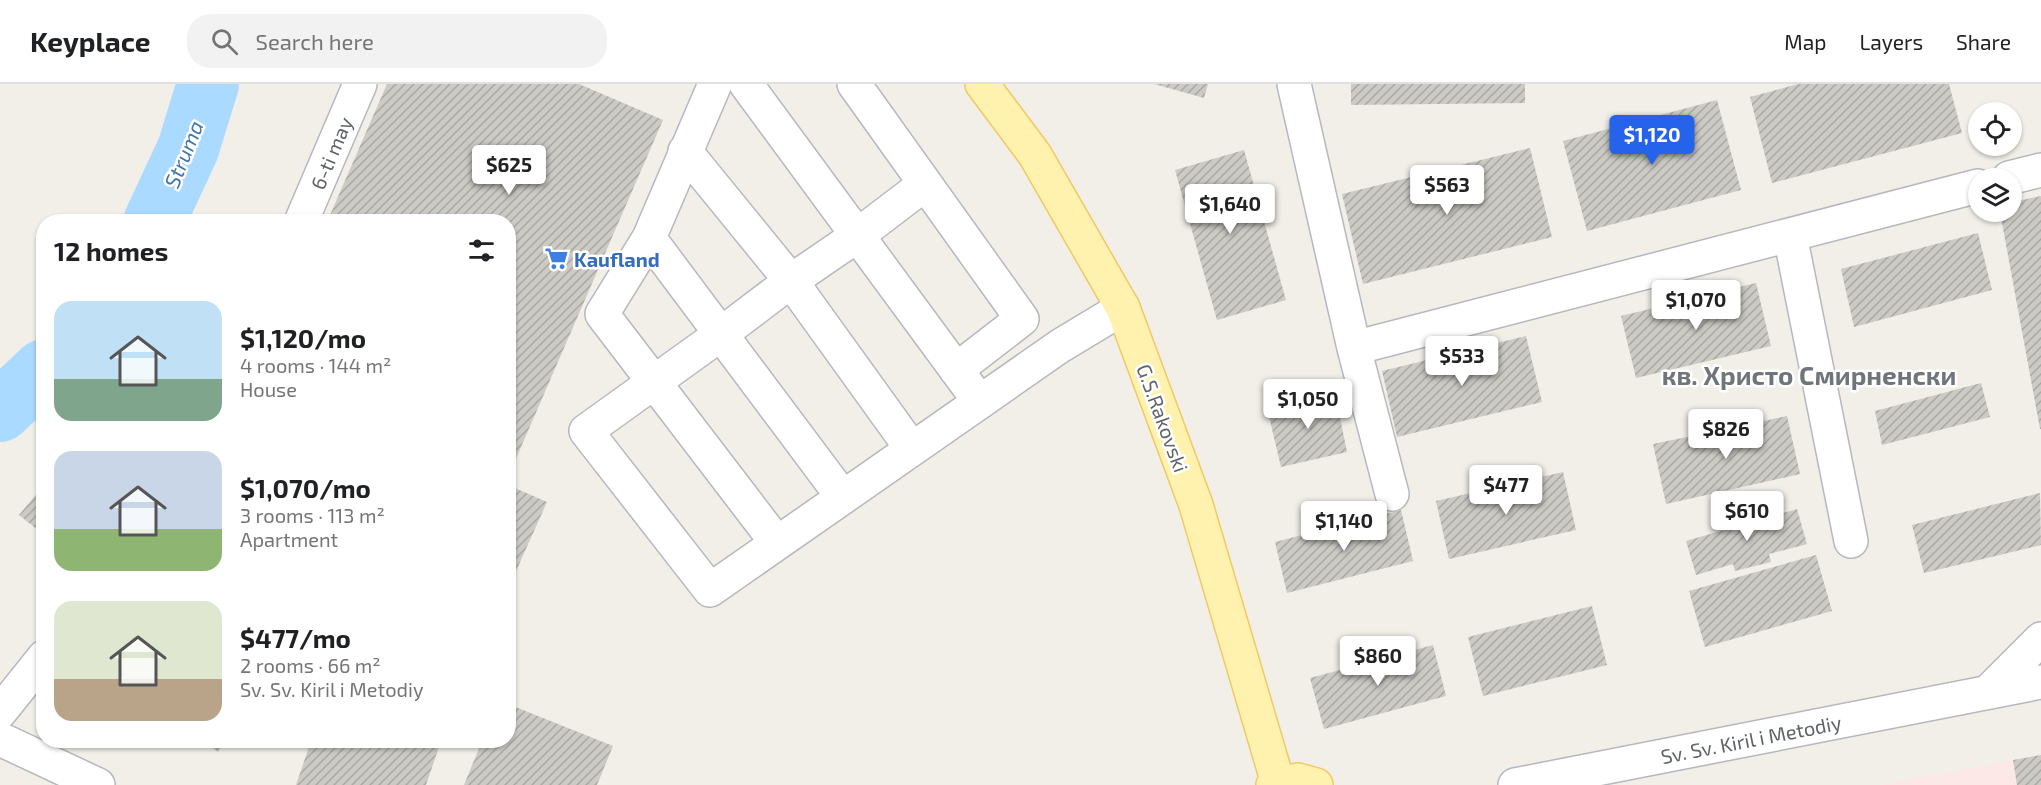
<!DOCTYPE html>
<html lang="en">
<head>
<meta charset="utf-8">
<style>
  :root { --surface:#fff; --page:#f2f2f2; --text:#202124; --muted:#757577; --line:#e0e0e0; --accent:#2563eb }
  body { margin:0; font-family:"Exo 2",sans-serif; background:var(--page); color:var(--text); height:100vh; display:flex; flex-direction:column; font-size:22px; white-space:nowrap }
  * { box-sizing:border-box; margin:0 }
  p { font-size:20px; color:var(--muted) }
  .icon { flex:none; width:33px; height:33px; fill:none; stroke:currentColor; stroke-width:2; stroke-linecap:round; stroke-linejoin:round }
  .map { position:relative; flex:1; overflow:hidden }
  .sheet { position:absolute; left:36px; top:130px; width:480px; height:534px; display:flex; flex-direction:column; background:var(--surface); border-radius:24px; box-shadow:0 2px 4px #0004 }
  .sheet>* { flex:none }
  .tools { position:absolute; left:1968px; top:18px; display:grid; gap:12px }
  .tools a { display:grid; place-items:center; width:54px; height:54px; border-radius:50%; background:var(--surface); box-shadow:0 2px 4px #0004; font-size:30px }
  .price { position:absolute; translate:-50% -51px; padding:0 14px; border-radius:6px; background:#fff; color:#222; font-size:20px; line-height:39px; filter:drop-shadow(0 2px 3px #0008) }
  .price::after { content:''; position:absolute; left:50%; top:36px; width:18px; height:14px; margin-left:-9px; background:inherit; clip-path:polygon(0 0,100% 0,50% 100%) }
  .price.on { background:var(--accent); color:#fff }
  ul { padding:0; list-style:none }
  li { display:flex; align-items:center; gap:18px; height:150px; padding:0 18px }
  li span { display:grid; place-items:center; flex:none; width:168px; height:120px; border-radius:18px; color:#555 }
  li>.icon { margin-inline-start:auto }
  span .icon { width:72px; height:72px; fill:#fffc; stroke-width:1 }
  li b { font-size:26px }
  h2 { display:flex; justify-content:space-between; align-items:center; height:72px; padding:0 18px; font-size:26px }
  header { display:flex; align-items:center; gap:36px; box-sizing:border-box; height:84px; padding:0 30px; background:var(--surface); border-bottom:2px solid var(--line) }
  header strong { font-size:28px }
  nav { display:flex; gap:33px; margin-inline-start:auto; font-size:21px }
  .search { width:420px; height:54px; background:var(--page); display:flex; align-items:center; gap:15px; box-sizing:border-box; padding:0 21px; border-radius:24px; color:var(--muted); font-size:22px }
  .map>svg:first-child { display:block }
  .medical { fill:#fce8e6 }
  .lines { fill:none; stroke-linecap:round; stroke-linejoin:round }
  .river { stroke:#aadaff; stroke-width:62 }
  .building { fill:url(#building-hatch) }
  .minor-casing { stroke:#b5b8bc; stroke-width:36 }
  .major-casing { stroke:#f2c960; stroke-width:36 }
  .minor { stroke:#fff; stroke-width:33 }
  .major { stroke:#fff2af; stroke-width:33 }
  .labels { text-anchor:middle; dominant-baseline:central; stroke-width:5; stroke-linejoin:round; paint-order:stroke }
  .street-label { font-size:20px; fill:#5f6368; stroke:#fff }
  .shop-label { font-size:20px; font-weight:bold; fill:#366cbe; stroke:#fff; text-anchor:start }
  .water-label { font-size:21px; font-style:italic; fill:#4174aa; stroke:#fff }
  .district-label { font-size:26px; font-weight:bold; fill:#70757a; stroke:#fff }
</style>
</head>
<body>
<header>
<strong>Keyplace</strong>
<div class="search"><svg class="icon" aria-label="search" viewBox="0 0 24 24"><circle cx="10" cy="10" r="6"/><path d="M15 15l6 6"/></svg>Search here</div>
<nav><a>Map</a><a>Layers</a><a>Share</a></nav>
</header>
<div class="map">
<svg width="2041" height="701" viewBox="0 0 2041 701">
  <defs>
    <pattern id="building-hatch" width="6" height="6" patternUnits="userSpaceOnUse" patternTransform="scale(1.5)"><rect width="6" height="6" fill="#cccac5"/><path d="M-1 1l2-2M0 6l6-6M5 7l2-2" fill="none" stroke="#a9a8a4"/></pattern>
  </defs>
  <rect width="100%" height="100%" fill="#f1efe8"/>
  <path class="medical" d="M2041,671V701H1882L2013,676Z"/>
  <g class="lines">
    <path class="river" d="M154,138L188,65L208,0
      M0,327L44,286"/>
  </g>
  <path class="building" d="M387,0H579L663,36L508,393V138H327Z
    M1154,0H1208L1204,14Z
    M1351,0H1525V19L1351,21Z
    M1798,0H1949L1962,49L1772,99L1750,13Z
    M1717,16L1741,106L1587,147L1563,57Z
    M1530,64L1552,153L1363,200L1342,110Z
    M1244,66L1286,216L1217,236L1175,86Z
    M2041,112V345H2040L2000,128H2012V118Z
    M1978,149L1992,206L1854,243L1841,185Z
    M1756,199L1771,262L1636,294L1621,232Z
    M1526,252L1542,318L1397,353L1382,287Z
    M1981,299L1990,333L1882,361L1875,327Z
    M1335,308L1347,368L1281,383L1267,324Z
    M1787,332L1800,390L1666,420L1653,360Z
    M1563,388L1576,446L1449,475L1436,417Z
    M44,401V451L19,431Z
    M508,401L547,418L508,505Z
    M2040,409L2041,461L1924,489L1912,441Z
    M1797,425L1807,460L1769,470L1771,478L1735,487L1733,480L1696,491L1686,457L1724,446L1722,438L1757,428L1759,436Z
    M1401,426L1413,477L1287,509L1275,458Z
    M1816,471L1832,527L1705,563L1689,507Z
    M1592,522L1607,581L1483,612L1468,553Z
    M1433,561L1446,612L1324,645L1310,594Z
    M508,620L613,662L597,701H464L482,657H508Z
    M203,657H226L218,668Z
    M311,657H441L426,701H296Z
    M2041,671V701H2017L2013,676Z"/>
  <g class="lines">
    <defs>
      <path id="minor" d="M715,0L649,154L602,230L777,459
        M746,0L980,318
        M854,0L1022,235L956,286
        M1294,0L1354,264L1392,410
        M685,67L791,197L912,365
        M2009,94L2041,86
        M925,100L858,151L791,197L721,250L586,347L710,506L1060,262L1123,224
        M301,138L360,0
        M1790,151L1851,457
        M649,154L842,412
        M1354,264L1978,102
        M1988,608L2041,555
        M0,628L44,573
        M0,655L98,701
        M1515,701L2041,598"/>
      <path id="major" d="M982,0L1035,71L1123,224L1196,421L1278,699
        M1273,701L1298,696L1316,701"/>
    </defs>
    <use href="#minor" class="minor-casing"/>
    <use href="#major" class="major-casing"/>
    <use href="#minor" class="minor"/>
    <use href="#major" class="major"/>
  </g>
  <defs>
    <symbol id="supermarket-bare" viewBox="-9 -9 18 18"><path d="M-6-5.5h2.5l.6 2H6L4.5 2H-2.5L-4.4-4H-6ZM-1.5 3.2a1.3 1.3 0 1 0 .1 0ZM3 3.2a1.3 1.3 0 1 0 .1 0Z" fill="#3f7fe0" stroke="#fff" stroke-width="2.5" paint-order="stroke"/></symbol>
  </defs>
  <g fill-rule="evenodd">
    <use href="#supermarket-bare" x="540" y="158" width="33" height="33"/>
  </g>
  <g class="labels">
    <g class="street-label">
      <text transform="translate(331 69) rotate(-67)">6-ti may</text>
      <text transform="translate(1163 334) rotate(70)">G.S.Rakovski</text>
      <text transform="translate(1751 655) rotate(-11)">Sv. Sv. Kiril i Metodiy</text>
    </g>
    <g class="shop-label">
      <text x="574" y="175">Kaufland</text>
    </g>
    <g class="water-label">
      <text transform="translate(183 70) rotate(-68)">Struma</text>
    </g>
    <g class="district-label">
      <text x="1809" y="290">кв. Христо Смирненски</text>
    </g>
  </g>
</svg>
<div class="tools">
<a><svg class="icon" aria-label="locate" viewBox="0 0 24 24"><circle cx="12" cy="12" r="6"/><path d="M12 2v4M12 18v4M2 12h4M18 12h4"/></svg></a>
<a><svg class="icon" aria-label="layers" viewBox="0 0 24 24"><path d="M12 4l9 5-9 5-9-5zM3 14l9 5 9-5"/></svg></a>
</div>
<b class="price on" style="left:1652px;top:82px">$1,120</b>
<b class="price" style="left:509px;top:112px">$625</b>
<b class="price" style="left:1447px;top:132px">$563</b>
<b class="price" style="left:1230px;top:151px">$1,640</b>
<b class="price" style="left:1696px;top:247px">$1,070</b>
<b class="price" style="left:1462px;top:303px">$533</b>
<b class="price" style="left:1308px;top:346px">$1,050</b>
<b class="price" style="left:1726px;top:376px">$826</b>
<b class="price" style="left:1506px;top:432px">$477</b>
<b class="price" style="left:1747px;top:458px">$610</b>
<b class="price" style="left:1344px;top:468px">$1,140</b>
<b class="price" style="left:1378px;top:603px">$860</b>
<section class="sheet">
<h2>12 homes<svg class="icon" aria-label="filters" viewBox="0 0 24 24"><path d="M4 7h16M4 17h16"/><circle cx="9" cy="7" r="2"/><circle cx="15" cy="17" r="2"/></svg></h2>
<ul>
<li><span style="background:linear-gradient(#bfe0f5 65%,#7fa58c 0)"><svg class="icon" aria-label="home" viewBox="0 0 24 24"><path d="M3 11l9-7 9 7M6 9v11h12V9"/></svg></span><div><b>$1,120/mo</b><p>4 rooms · 144 m²</p><p>House</p></div></li>
<li><span style="background:linear-gradient(#c9d6e8 65%,#8fb573 0)"><svg class="icon" aria-label="home" viewBox="0 0 24 24"><path d="M3 11l9-7 9 7M6 9v11h12V9"/></svg></span><div><b>$1,070/mo</b><p>3 rooms · 113 m²</p><p>Apartment</p></div></li>
<li><span style="background:linear-gradient(#dfe7d0 65%,#b9a48a 0)"><svg class="icon" aria-label="home" viewBox="0 0 24 24"><path d="M3 11l9-7 9 7M6 9v11h12V9"/></svg></span><div><b>$477/mo</b><p>2 rooms · 66 m²</p><p>Sv. Sv. Kiril i Metodiy</p></div></li>
</ul>
</section>
</div>
</body>
</html>
